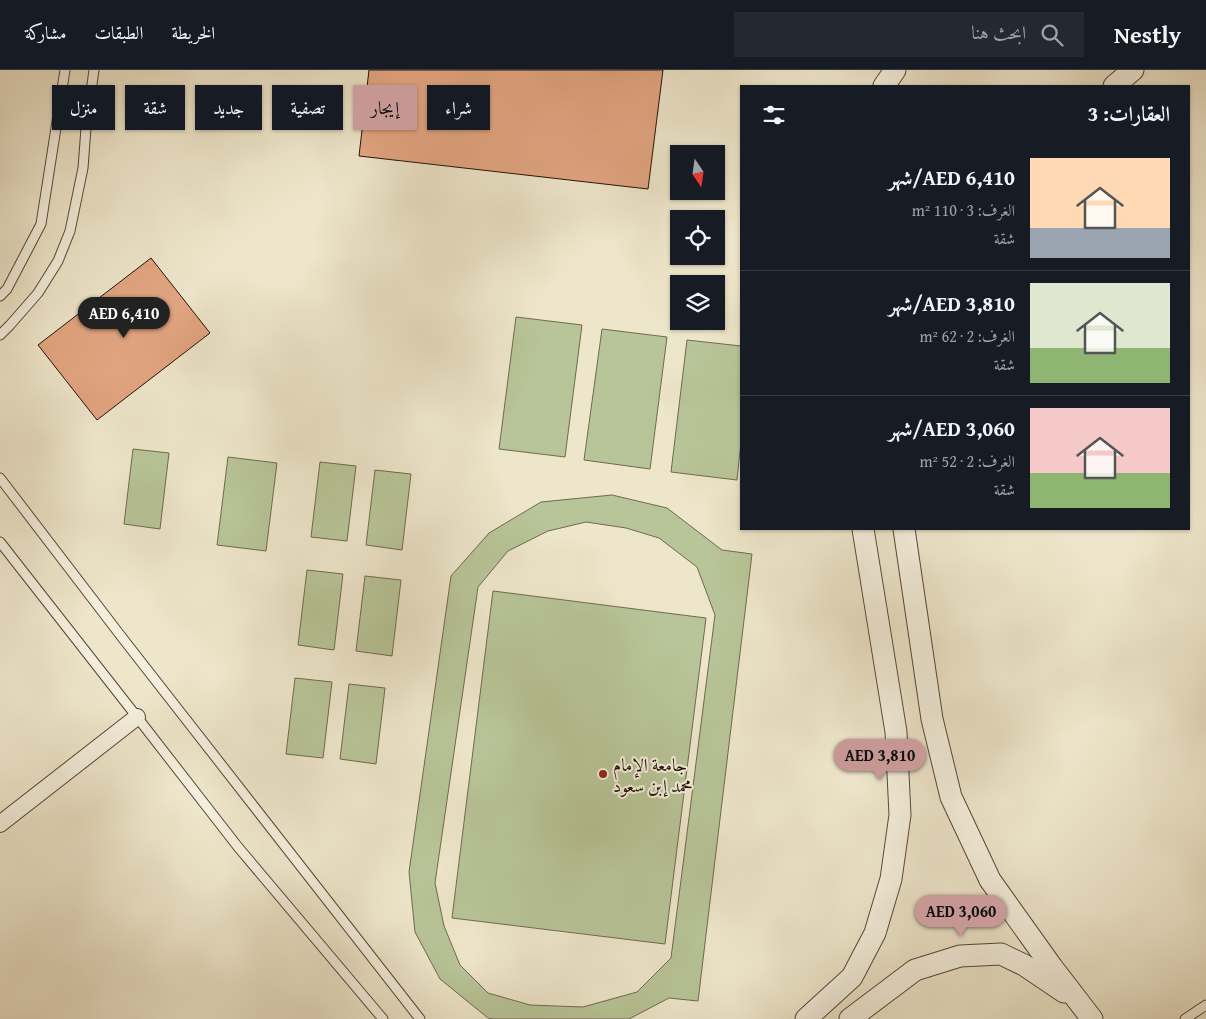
<!DOCTYPE html>
<html lang="ar">
<head>
<meta charset="utf-8">
<style>
  :root { --surface:#171b24; --page:#242831; --text:#f1f3f6; --muted:#9ea1a6; --line:#363941; --accent:#c59692 }
  body { margin:0; font-family:"Gentium Book Plus",Amiri,serif; background:var(--page); color:var(--text); direction:rtl; height:100vh; display:flex; flex-direction:column; font-size:19px; white-space:nowrap }
  * { box-sizing:border-box; margin:0 }
  p { font-size:16px; color:var(--muted) }
  .icon { flex:none; width:28px; height:28px; fill:none; stroke:currentColor; stroke-width:2; stroke-linecap:round; stroke-linejoin:round }
  .map { position:relative; flex:1; overflow:hidden; direction:ltr }
  .panel { position:absolute; left:740px; top:15px; width:450px; height:445px; display:flex; flex-direction:column; background:var(--surface); border-radius:0px; box-shadow:0 1px 4px #0004; direction:rtl }
  .panel>* { flex:none }
  .banner { position:absolute; left:15px; top:15px; width:475px; height:45px; direction:rtl; display:flex; gap:10px }
  .needle { width:32px; rotate:167deg }
  .fabs { position:absolute; left:670px; top:75px; display:grid; gap:10px }
  .fabs a { display:grid; place-items:center; width:55px; height:55px; border-radius:0px; background:var(--surface); box-shadow:0 1px 4px #0004; font-size:25px }
  .price { position:absolute; translate:-50% -42px; padding:0 11px; border-radius:18px; background:var(--accent); color:#111; font-size:16px; line-height:32px; filter:drop-shadow(0 1px 2px #0008) }
  .price::after { content:''; position:absolute; left:50%; top:30px; width:15px; height:11px; margin-left:-8px; background:inherit; clip-path:polygon(0 0,100% 0,50% 100%) }
  .price.current { background:#222; color:#fff }
  ul { padding:0; list-style:none }
  li { display:flex; align-items:center; gap:15px; height:125px; padding:0 20px }
  li+li { border-top:1px solid var(--line) }
  li span { display:grid; place-items:center; flex:none; width:140px; height:100px; border-radius:0px; color:#555 }
  li>.icon { margin-inline-start:auto }
  span .icon { width:60px; height:60px; fill:#fffc; stroke-width:1 }
  li b { font-size:21px }
  h2 { display:flex; justify-content:space-between; align-items:center; height:60px; padding:0 20px; font-size:21px }
  .pill { padding:0 18px; border-radius:0px; background:var(--surface); box-shadow:0 1px 4px #0004; font-size:18px; line-height:45px }
  .pill.current { background:var(--accent); color:#111 }
  header { display:flex; align-items:center; gap:30px; box-sizing:border-box; height:70px; padding:0 25px; background:var(--surface); border-bottom:1px solid var(--line) }
  header strong { font-size:24px }
  nav { display:flex; gap:28px; margin-inline-start:auto; font-size:18px }
  .search { width:350px; height:45px; background:var(--page); display:flex; align-items:center; gap:12px; box-sizing:border-box; padding:0 18px; border-radius:0px; color:var(--muted); font-size:19px }
  .map>svg:first-child { display:block }
  .green { fill:#b8c598; stroke:#6e6a4f; fill-rule:evenodd }
  .building { fill:#e2a581; stroke:#251006 }
  .lines { fill:none; stroke-linecap:round; stroke-linejoin:round }
  .service-casing { stroke:#574637; stroke-width:11 }
  .minor-casing { stroke:#574637; stroke-width:18 }
  .tertiary-casing { stroke:#574637; stroke-width:23 }
  .service { stroke:#f4efdd; stroke-width:9 }
  .minor { stroke:#f4efdd; stroke-width:16 }
  .tertiary { stroke:#f4efdd; stroke-width:21 }
  .poi-dot { fill:#8f2418; stroke:#f4efdd; stroke-width:2 }
  .labels { text-anchor:middle; dominant-baseline:central; stroke-width:4; stroke-linejoin:round; paint-order:stroke }
  .poi-label { font-size:18px; fill:#251006; stroke:#f4efdd; text-anchor:start }
</style>
</head>
<body>
<header>
<strong>Nestly</strong>
<div class="search"><svg class="icon" aria-label="search" viewBox="0 0 24 24"><circle cx="10" cy="10" r="6"/><path d="M15 15l6 6"/></svg>ابحث هنا</div>
<nav><a>الخريطة</a><a>الطبقات</a><a>مشاركة</a></nav>
</header>
<div class="map">
<svg width="1206" height="949" viewBox="0 0 1206 949">
  <rect width="100%" height="100%" fill="#eee6cb"/>
  <filter id="stains"><feTurbulence type="fractalNoise" baseFrequency=".004" numOctaves="4"/><feColorMatrix values="0 0 0 0 .2 0 0 0 0 .09 0 0 0 0 .02 0 0 0 .5 -.17"/></filter>
  <radialGradient id="worn" r=".72"><stop offset=".6" stop-color="#630" stop-opacity="0"/><stop offset="1" stop-color="#630" stop-opacity=".3"/></radialGradient>
  <path class="green" d="M516,247L582,255L565,387L499,379Z
    M602,259L667,267L650,399L584,390Z
    M687,270L741,276V372L737,410L671,402Z
    M133,379L169,383L160,459L124,454Z
    M228,387L277,393L266,481L217,475Z
    M320,392L356,396L347,471L311,467Z
    M375,400L411,404L402,480L366,475Z
    M612,425L667,438L722,480L752,484L698,931L669,928L629,949H493L488,948L440,909L415,862L409,802L451,506L489,463L541,432ZM586,452L626,458L659,468L697,497L715,545L671,888L637,922L583,937L530,935L488,923L460,895L444,856L435,813L478,517L508,481L548,461Z
    M307,500L343,504L334,580L298,575Z
    M365,506L401,510L392,586L356,581Z
    M493,521L706,548L665,874L452,848Z
    M295,608L332,612L323,688L286,684Z
    M349,614L385,618L376,694L340,689Z"/>
  <path class="building" d="M369,0H663L648,119L359,86Z
    M151,188L210,263L97,350L38,275Z"/>
  <g class="lines">
    <defs>
      <path id="service" d="M0,226L7,219L41,154L65,0
        M0,265L10,255L38,223L58,191L70,161L83,98L86,58L94,0
        M0,408L124,570L420,949
        M0,472L137,647L238,777L383,949
        M1185,949L1206,935"/>
      <path id="minor" d="M0,754L137,647"/>
      <path id="tertiary" d="M884,16L895,0
        M1114,16L1133,0
        M904,459L932,649L951,727L990,810L1052,897L1092,949
        M806,949L852,907L875,863L891,809L900,745L896,662L863,459
        M850,949L915,900L960,886L1001,884L1024,895L1064,922"/>
    </defs>
    <use href="#service" class="service-casing"/>
    <use href="#minor" class="minor-casing"/>
    <use href="#tertiary" class="tertiary-casing"/>
    <use href="#service" class="service"/>
    <use href="#minor" class="minor"/>
    <use href="#tertiary" class="tertiary"/>
  </g>
  <circle class="poi-dot" cx="603" cy="704" r="5"/>
  <g class="labels">
    <g class="poi-label">
      <text x="613" y="694">جامعة الإمام<tspan x="613" dy="21">محمد إبن سعود</tspan></text>
    </g>
  </g>
  <rect width="100%" height="100%" filter="url(#stains)"/>
  <rect width="100%" height="100%" fill="url(#worn)"/>
</svg>
<div class="fabs">
<a><svg class="needle" viewBox="-14 -14 28 28"><path d="M0-13l5 13h-10z" fill="#e53935"/><path d="M0 13l5-13h-10z" fill="#9ea1a6"/></svg></a>
<a><svg class="icon" aria-label="locate" viewBox="0 0 24 24"><circle cx="12" cy="12" r="6"/><path d="M12 2v4M12 18v4M2 12h4M18 12h4"/></svg></a>
<a><svg class="icon" aria-label="layers" viewBox="0 0 24 24"><path d="M12 4l9 5-9 5-9-5zM3 14l9 5 9-5"/></svg></a>
</div>
<b class="price current" style="left:124px;top:269px">AED 6,410</b>
<b class="price" style="left:880px;top:711px">AED 3,810</b>
<b class="price" style="left:961px;top:867px">AED 3,060</b>
<div class="banner">
<a class="pill">شراء</a>
<a class="pill current">إيجار</a>
<a class="pill">تصفية</a>
<a class="pill">جديد</a>
<a class="pill">شقة</a>
<a class="pill">منزل</a>
</div>
<section class="panel">
<h2>العقارات: 3<svg class="icon" aria-label="filters" viewBox="0 0 24 24"><path d="M4 7h16M4 17h16"/><circle cx="9" cy="7" r="2"/><circle cx="15" cy="17" r="2"/></svg></h2>
<ul>
<li><span style="background:linear-gradient(#ffd9b3 70%,#9aa5b1 0)"><svg class="icon" aria-label="home" viewBox="0 0 24 24"><path d="M3 11l9-7 9 7M6 9v11h12V9"/></svg></span><div><b>AED 6,410/شهر</b><p>الغرف: 3 · 110 m²</p><p>شقة</p></div></li>
<li><span style="background:linear-gradient(#dfe7d0 65%,#8fb573 0)"><svg class="icon" aria-label="home" viewBox="0 0 24 24"><path d="M3 11l9-7 9 7M6 9v11h12V9"/></svg></span><div><b>AED 3,810/شهر</b><p>الغرف: 2 · 62 m²</p><p>شقة</p></div></li>
<li><span style="background:linear-gradient(#f6c9c9 65%,#8fb573 0)"><svg class="icon" aria-label="home" viewBox="0 0 24 24"><path d="M3 11l9-7 9 7M6 9v11h12V9"/></svg></span><div><b>AED 3,060/شهر</b><p>الغرف: 2 · 52 m²</p><p>شقة</p></div></li>
</ul>
</section>
</div>
</body>
</html>
